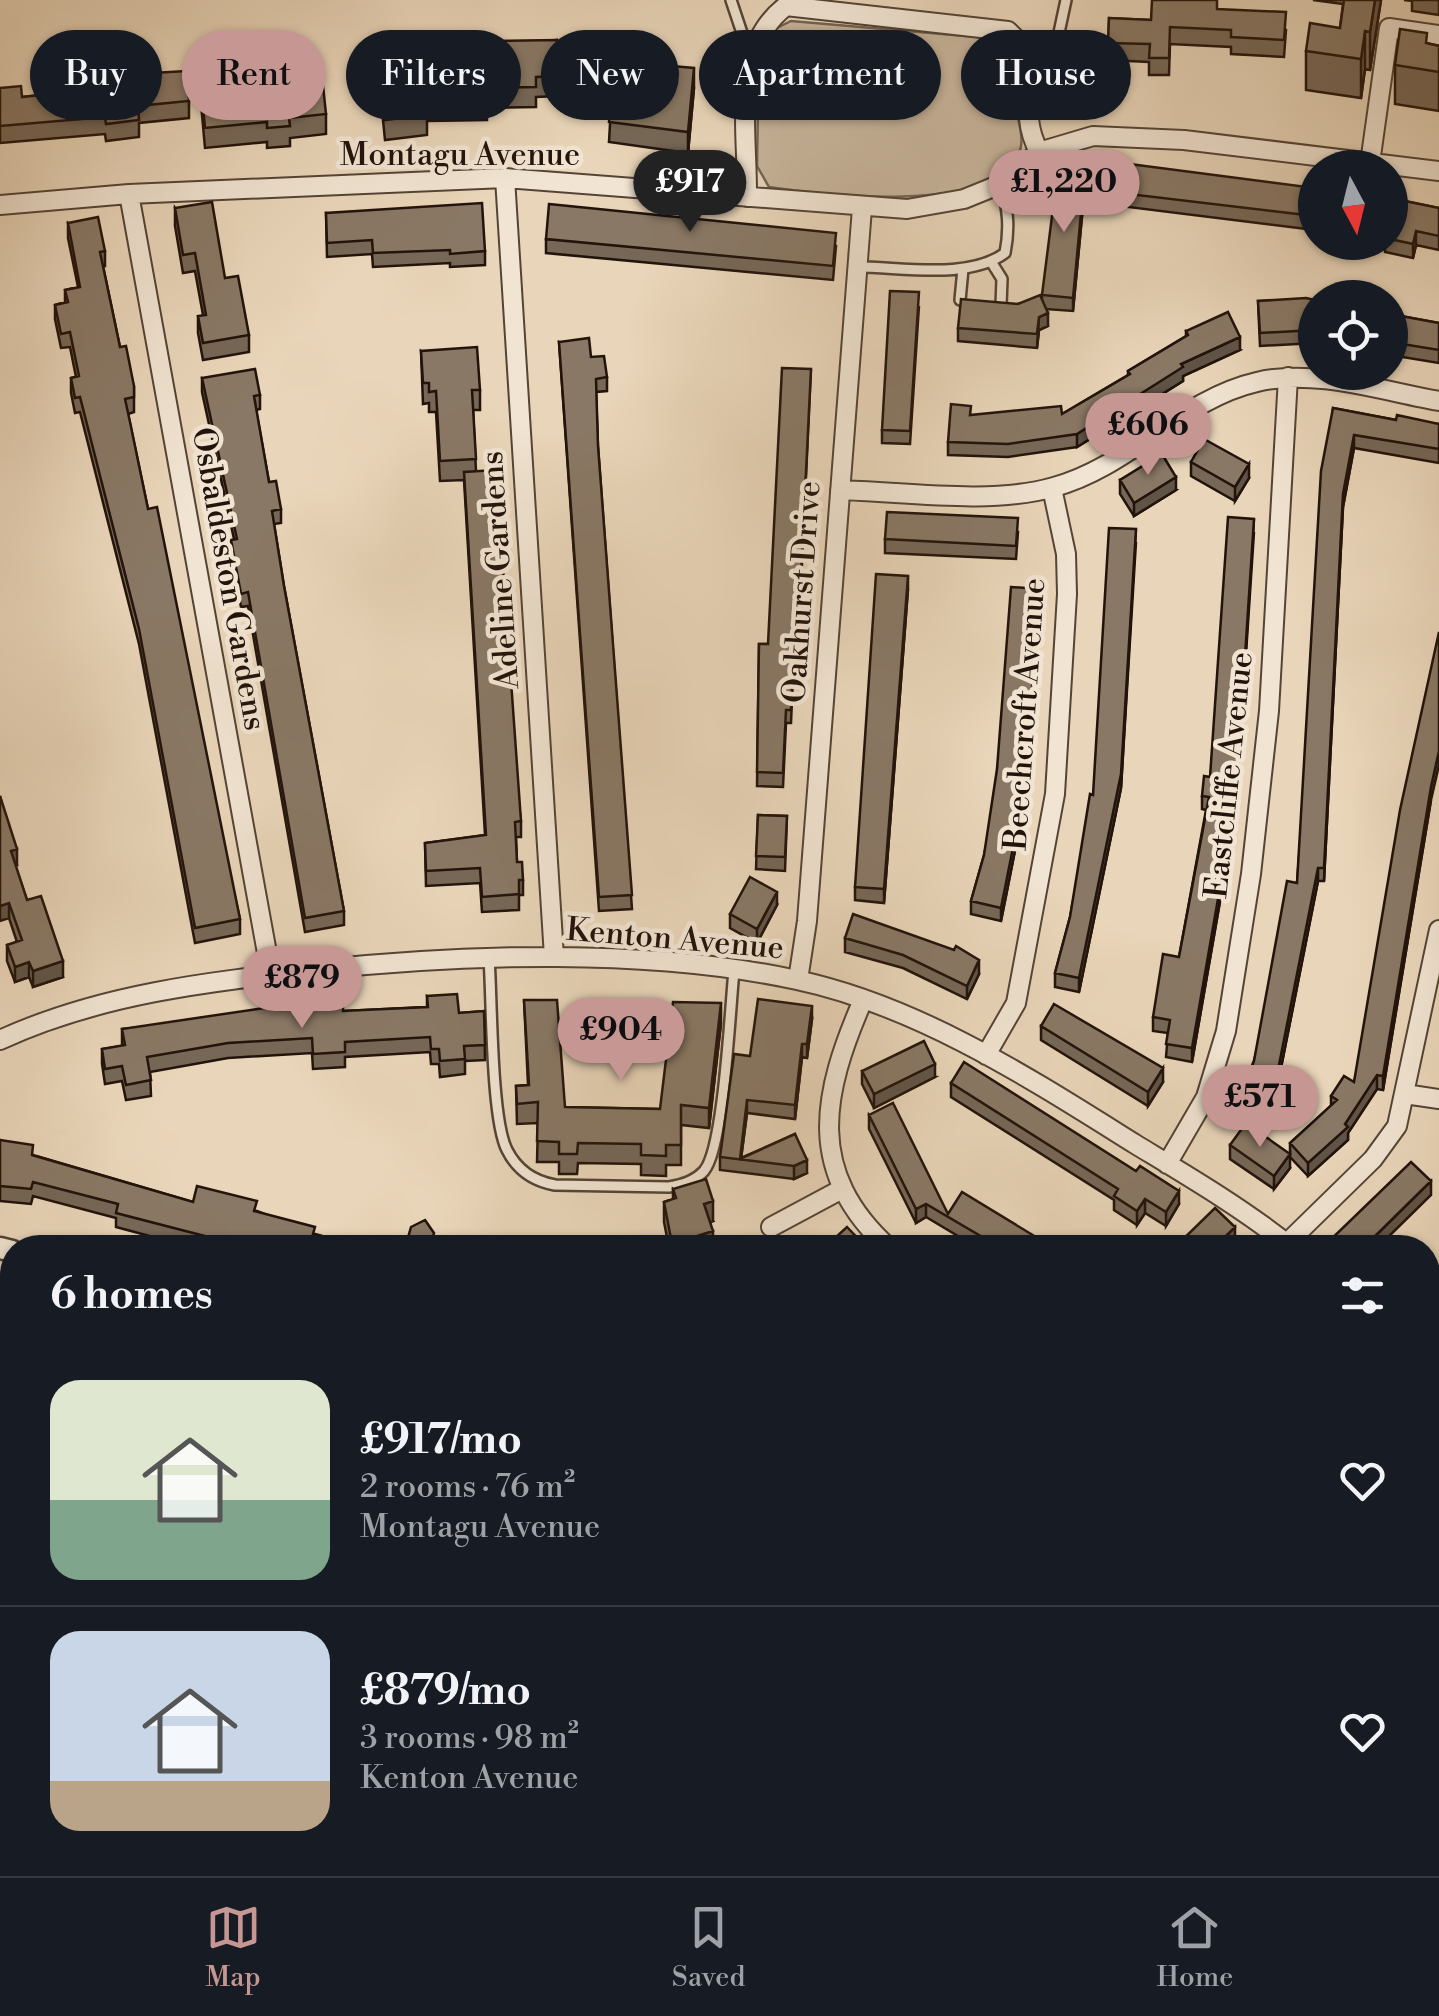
<!DOCTYPE html>
<html lang="en">
<head>
<meta charset="utf-8">
<style>
  :root { --surface:#171b24; --page:#242831; --text:#f1f3f6; --muted:#9ea1a6; --line:#363941; --accent:#c59692 }
  body { margin:0; font-family:"Libre Bodoni",serif; background:var(--page); color:var(--text); height:100vh; display:flex; flex-direction:column; font-size:38px; white-space:nowrap }
  * { box-sizing:border-box; margin:0 }
  p { font-size:32px; color:var(--muted) }
  .icon { flex:none; width:55px; height:55px; fill:none; stroke:currentColor; stroke-width:2; stroke-linecap:round; stroke-linejoin:round }
  .map { position:relative; flex:1; overflow:hidden }
  .sheet { position:absolute; left:0px; top:1235px; width:1440px; height:642px; display:flex; flex-direction:column; background:var(--surface); border-radius:40px 40px 0 0; box-shadow:0 2px 8px #0004 }
  .sheet>* { flex:none }
  .hud { position:absolute; left:30px; top:30px; width:1380px; height:90px; display:flex; gap:20px }
  .needle { width:65px; rotate:173deg }
  .controls { position:absolute; left:1298px; top:150px; display:grid; gap:20px }
  .controls a { display:grid; place-items:center; width:110px; height:110px; border-radius:50%; background:var(--surface); box-shadow:0 2px 8px #0004; font-size:50px }
  .price { position:absolute; translate:-50% -85px; padding:0 22px; border-radius:35px; background:var(--accent); color:#111; font-size:32px; line-height:65px; filter:drop-shadow(0 2px 5px #0008) }
  .price::after { content:''; position:absolute; left:50%; top:60px; width:30px; height:22px; margin-left:-15px; background:inherit; clip-path:polygon(0 0,100% 0,50% 100%) }
  .price.selected { background:#222; color:#fff }
  ul { padding:0; list-style:none }
  li { display:flex; align-items:center; gap:30px; height:250px; padding:0 50px }
  li+li { border-top:2px solid var(--line) }
  li span { display:grid; place-items:center; flex:none; width:280px; height:200px; border-radius:30px; color:#555 }
  li>.icon { margin-inline-start:auto }
  span .icon { width:120px; height:120px; fill:#fffc; stroke-width:1 }
  li b { font-size:42px }
  h2 { display:flex; justify-content:space-between; align-items:center; height:120px; padding:0 50px; font-size:42px }
  .pill { padding:0 35px; border-radius:45px; background:var(--surface); box-shadow:0 2px 8px #0004; font-size:35px; line-height:90px }
  .pill.selected { background:var(--accent); color:#111 }
  .tab-bar { display:flex; justify-content:space-around; align-items:center; height:140px; border-top:2px solid var(--line); background:var(--surface); font-size:28px; color:var(--muted) }
  .tab-bar a { display:grid; justify-items:center; gap:5px }
  .tab-bar .selected { color:var(--accent) }
  .map>svg:first-child { display:block }
  .green { fill:#c7b49b; stroke:#746453; stroke-width:2.5 }
  .lines { fill:none; stroke-linecap:round; stroke-linejoin:round }
  .service-casing { stroke:#544436; stroke-width:14 }
  .pedestrian-casing { stroke:#544436; stroke-width:18 }
  .minor-casing { stroke:#544436; stroke-width:22 }
  .tertiary-casing { stroke:#544436; stroke-width:25 }
  .service { stroke:#f1e4d2; stroke-width:9 }
  .pedestrian { stroke:#f1e4d2; stroke-width:12 }
  .minor { stroke:#f1e4d2; stroke-width:18 }
  .tertiary { stroke:#f1e4d2; stroke-width:20 }
  .wall { fill:#766757; stroke:#22130b; stroke-width:2.5 }
  .shaded-wall { fill:#605447; stroke:#22130b; stroke-width:2.5 }
  .building { fill:#897865; stroke:#22130b; stroke-width:2.5 }
  .labels { text-anchor:middle; dominant-baseline:central; stroke-width:9; stroke-linejoin:round; paint-order:stroke }
  .street-label { font-size:32px; fill:#22130b; stroke:#f1e4d2 }
</style>
</head>
<body>
<div class="map">
<svg width="1439" height="1876" viewBox="0 0 1439 1876">
  <rect width="100%" height="100%" fill="#e9d5b9"/>
  <filter id="stains"><feTurbulence type="fractalNoise" baseFrequency=".002" numOctaves="4"/><feColorMatrix values="0 0 0 0 .2 0 0 0 0 .09 0 0 0 0 .02 0 0 0 .5 -.17"/></filter>
  <radialGradient id="worn" r=".72"><stop offset=".6" stop-color="#630" stop-opacity="0"/><stop offset="1" stop-color="#630" stop-opacity=".3"/></radialGradient>
  <path class="green" d="M791,21L1000,39C1019,64 1014,80 1017,110C1018,125 1026,140 1018,155C988,215 824,195 769,187L757,166L759,48L769,32Z"/>
  <g class="lines">
    <defs>
      <path id="service" d="M731,0L749,54
        M1033,69L1054,56L1066,0
        M992,263L1002,279L1001,305
        M858,267C902,267 969,280 1005,253C1010,228 1008,209 1001,184
        M960,300L963,269
        M489,958C492,999 491,1119 507,1150C517,1170 533,1181 555,1185L669,1187C682,1185 695,1181 704,1171C724,1148 730,1008 734,971
        M461,1876L476,1865"/>
      <path id="pedestrian" d="M636,1876L651,1865"/>
      <path id="minor" d="M1370,163L1389,28L1439,35
        M505,178L554,957
        M129,194L271,975
        M747,197C748,134 730,48 786,6L1008,31L1032,55C1035,95 1019,112 1039,152
        M0,205L129,194L505,178L907,209L964,199L1001,184L1039,152L1093,136L1184,140L1439,171
        M840,490C905,492 992,505 1054,487C1129,467 1182,399 1257,382C1314,368 1382,391 1439,401
        M798,980L807,921L862,208
        M863,1000C822,1094 805,1172 889,1248
        M0,1040C100,994 207,982 315,970C465,954 649,948 797,980C919,1006 1031,1079 1135,1144C1186,1175 1239,1206 1286,1243
        M986,1055L1016,1003L1055,794L1067,594L1066,554L1052,488
        M1405,1094L1439,1099
        M1167,1164L1206,1097L1226,1031L1251,874L1269,711L1288,377
        M771,1227L842,1189
        M1282,1248L1373,1159L1397,1126L1439,930
        M1428,1615L1439,1599
        M0,1781L12,1772
        M1004,1865L1012,1876"/>
      <path id="tertiary" d="M0,1248L12,1251
        M0,1546L12,1557
        M314,1865L322,1876
        M1165,1865L1174,1876"/>
    </defs>
    <use href="#service" class="service-casing"/>
    <use href="#pedestrian" class="pedestrian-casing"/>
    <use href="#minor" class="minor-casing"/>
    <use href="#tertiary" class="tertiary-casing"/>
    <use href="#service" class="service"/>
    <use href="#pedestrian" class="pedestrian"/>
    <use href="#minor" class="minor"/>
    <use href="#tertiary" class="tertiary"/>
  </g>
  <path class="wall" d="M1313,0H1381L1370,70L1365,69L1361,98L1306,90V51L1340,28L1343,4Z
    M1404,0H1439V15L1412,11V1Z
    M1217,9L1286,30L1284,57L1231,54V47L1170,44L1169,75H1149V62L1108,60L1109,18L1151,20Z
    M557,40L558,96L536,97V107L487,108V120L427,121V135L385,140L382,110L373,111L371,72L424,82H462L485,49Z
    M1427,43L1439,46V111L1395,104V65Z
    M661,70L694,88L688,153L609,142L611,107L601,106V86Z
    M101,76L189,101V118L139,123V137L106,141L105,134L0,143V88L22,97L101,89Z
    M201,84L326,114V134L290,138V146L267,148V142L205,148L201,104Z
    M1085,185L1073,311L1046,309L1048,326L1039,330L1037,348L958,341V328L1018,304L1042,300V295Z
    M1315,188V230L1120,206V193Z
    M1390,198L1439,208V250L1416,245L1413,258L1385,252V242H1390Z
    M175,208L225,278L249,335V352L203,360L198,333V316L203,315L195,271L183,273L175,226Z
    M326,213L485,251V265L450,267V263L373,267L372,254L327,257Z
    M68,223L105,251V266H103L120,347L134,386V412L128,414L148,509L240,919V934L195,943L139,644L80,412L75,413L71,393V378L76,377L70,347L61,348L55,319V305L65,302V290L78,287L68,238Z
    M546,239L836,246L833,280L546,253Z
    M1315,300V343L1260,346L1258,301Z
    M919,306L910,444L882,443V430Z
    M1390,314L1439,323V363L1390,355Z
    M1186,331L1240,350L1183,376V381L1077,447L1008,457L948,455V442L1062,414L1128,375V371L1186,336Z
    M559,342L591,357L607,377V391L596,392L598,446L632,909L599,911Z
    M421,351L480,390V410H473L476,471L521,821V837H516L517,862L523,880V895H519V910L482,912L480,883L426,886L425,843L485,835L464,480L440,481L436,412H429V403L423,404Z
    M811,369L798,650H794L791,723H786L783,787L757,786L759,644H768Z
    M202,378L260,395V409L256,410L269,482L281,509V523L274,524L284,586L344,911V925L305,932L248,606L241,607L231,553V540L234,539L202,392Z
    M1333,408L1396,420L1439,424V463L1354,448L1343,507L1324,881H1318L1278,1083L1259,1129L1236,1119V1106L1254,1061L1297,883Z
    M1191,462L1249,478L1235,501L1191,476Z
    M1120,480L1176,490L1134,516L1120,494Z
    M1018,532L1016,559L885,553V539Z
    M1254,532L1238,776L1232,807L1234,821L1192,1062L1166,1057L1168,1033L1153,1031V1017L1179,957L1206,810L1202,809V796L1210,777Z
    M1136,542L1121,788L1079,992L1055,987V973L1070,917L1093,795Z
    M908,589L884,903L855,900V887Z
    M1039,602L1026,795L1001,921L971,914V901L984,855Z
    M0,796L17,865H15L27,900L63,977L33,987L29,977L15,982L7,961V945L17,942L9,918Z
    M1431,800L1383,1090L1377,1089L1348,1133V1140L1308,1176L1290,1157V1143L1331,1106V1096L1354,1082Z
    M758,815L787,816L785,871L756,869Z
    M777,905L757,943L730,928V914Z
    M845,938L979,974L967,999L903,968L845,952Z
    M427,996L459,1013L484,1011L485,1060L465,1061V1074L440,1077L439,1064H431L430,1052L345,1057V1067L313,1069L312,1053L228,1058L150,1072L151,1096L126,1100L122,1081L105,1084L102,1064V1049L122,1046V1029L343,1011L427,1007Z
    M524,1000L565,1107L660,1109L721,1023L709,1128L681,1125V1165H666V1176L641,1175V1164L578,1163L577,1174H559V1162H537L538,1123L517,1124L516,1086L528,1085Z
    M812,1019L807,1058L802,1057L795,1119L747,1113L741,1158L795,1134L807,1173L794,1179L720,1170V1157L750,1056Z
    M1041,1026L1163,1082L1148,1106L1041,1040Z
    M862,1071L935,1077L874,1108L862,1084Z
    M951,1083L1179,1204L1166,1226L1145,1213L1137,1225L1114,1210V1200L951,1097Z
    M869,1115L948,1214L1054,1248H978L926,1217L916,1223L869,1129Z
    M0,1140L33,1155L193,1202L257,1211L315,1234L365,1248H194L116,1227V1218L33,1196L31,1204L0,1201Z
    M1230,1145L1290,1168L1274,1189L1230,1159Z
    M673,1189L713,1221L710,1222L713,1248H669L664,1222V1202L673,1199Z
    M0,1280L12,1283V1333L0,1330Z
    M0,1425L12,1436V1493L0,1482Z
    M1428,1745L1439,1747V1820L1431,1800L1428,1799Z
    M355,1865H444L430,1876H355Z
    M923,1865H977L985,1876H933Z
    M1046,1865H1108L1116,1876H1054Z
    M1236,1865H1296V1876H1244Z
    M1325,1865H1386L1384,1876L1325,1875Z"/>
  <path class="shaded-wall" d="M1375,0H1381L1370,70V32Z
    M1365,31V69L1361,98V59Z
    M694,68V88L688,153V132Z
    M1085,171V185L1073,311V298Z
    M1416,231V245L1413,258V244Z
    M1048,313V326L1039,330L1037,348L1039,317Z
    M1240,337V350L1183,376V381L1077,447V434L1181,364Z
    M1354,435V448L1343,507L1324,881L1343,494Z
    M1249,464V478L1235,501V487Z
    M1176,477V490L1134,516V503Z
    M1254,519L1238,776L1229,820V806Z
    M1136,529L1121,788L1079,992V978Z
    M908,576V589L884,903V889Z
    M1039,589L1026,795L1001,921V908Z
    M1439,751V765L1431,800L1383,1090V1076L1431,787Z
    M1234,807V821L1192,1062V1048Z
    M17,849V865L11,867V851Z
    M1318,868V881L1278,1083L1259,1129V1115Z
    M777,892V905L757,943V929Z
    M9,903V918L0,921V906Z
    M979,960V974L967,999V986Z
    M63,961V977L33,987V971Z
    M29,962V977L15,982V967Z
    M721,1003V1023L709,1128V1108Z
    M812,1006V1019L807,1058V1044Z
    M802,1044V1057L795,1119V1105Z
    M935,1064V1077L874,1108V1094Z
    M1163,1068V1082L1148,1106V1092Z
    M1377,1075V1089L1348,1133V1140L1308,1176V1163L1345,1124Z
    M747,1100V1113L741,1159H740Z
    M1290,1154V1168L1274,1189V1176Z
    M807,1160V1173L794,1179V1166Z
    M1431,1181V1195L1377,1248H1363Z
    M1179,1191V1204L1166,1226V1212Z
    M1145,1199V1213L1137,1225V1211Z
    M713,1201V1221L704,1224V1204Z
    M926,1204V1217L916,1223V1209Z
    M1235,1227V1240L1228,1248H1214Z
    M713,1231V1248H672V1244Z
    M1439,1336V1350L1429,1370V1356Z
    M1436,1358V1371L1428,1425V1412Z
    M1439,1680V1693L1428,1704V1691Z
    M12,1695V1709L0,1717V1703Z
    M12,1840V1855L0,1864V1849Z
    M262,1865H276V1869L266,1876H246Z
    M417,1865V1876H401Z
    M426,1865H444L430,1876H420V1870Z
    M582,1865H600L585,1876H567Z
    M742,1865H763L746,1876H725Z
    M1296,1865V1876H1282Z"/>
  <path class="building" d="M1152,0H1217V9L1286,12L1284,40L1231,37V30L1170,27L1169,58H1149L1150,44L1108,43L1109,18L1151,20Z
    M1344,0H1375L1370,32L1365,31L1361,59L1306,51L1310,23L1340,28Z
    M1400,29L1427,33L1426,43L1439,46V72L1395,65Z
    M557,40L558,76L536,77V87L487,88V100L426,101L427,115L385,120L382,90L373,91L371,72L422,67L424,82H462V50L485,49V41Z
    M603,65L661,70V65L694,68L688,132L609,122L613,87L601,86Z
    M186,71L189,101L138,106L139,120L106,124L105,117L0,126V88L21,86L22,97L102,88L101,76Z
    M322,76L326,114L289,118L290,126L267,128V122L205,128L201,84L223,81L224,91Z
    M1122,163L1315,188V216L1120,193Z
    M1058,169L1085,171L1073,298L1042,295Z
    M1390,198L1439,208V236L1416,231L1413,244L1390,239Z
    M212,202L225,278L238,276L249,335L203,343L198,316L206,315L195,253L183,255L175,208Z
    M482,203L485,251L450,254V250L373,253L372,240L327,243L326,213Z
    M549,204L836,233L833,266L546,239Z
    M98,217L105,251L100,252L120,347L126,346L134,386V397L125,399L130,422L148,509L157,507L240,919L195,928L139,629L80,397L75,398L71,378L79,376L70,332L61,334L55,305L68,302L65,290L80,287L68,223Z
    M890,291L919,292L910,431L882,430Z
    M1040,295L1048,313L1039,317L1037,334L958,328L961,299L1018,304Z
    M1306,298L1315,300V330L1260,333L1258,301Z
    M1228,312L1240,337L1181,364L1183,367L1077,434L1008,444L948,442L951,404L971,406L970,415L1061,406L1062,414L1130,374L1128,371L1188,335L1186,331Z
    M1390,314L1439,323V350L1390,342Z
    M589,338L591,357L604,356L607,377L596,379L598,446L632,895L599,897L559,342Z
    M477,347L480,390H472L476,459L440,461L436,391L429,392V383H423L421,351Z
    M782,368L811,369L798,636H794L791,710H786L783,773L757,772L759,644H768Z
    M255,369L260,395L254,396L269,482L276,481L281,509L272,511L284,586L344,911L305,918L248,592L241,594L231,540L237,539L202,378Z
    M1333,408L1396,420L1397,415L1439,424V449L1354,435L1343,494L1324,868H1318L1278,1070L1259,1115L1236,1106L1254,1061L1287,881L1297,883L1321,471Z
    M1204,439L1249,464L1235,487L1191,462Z
    M1162,454L1176,477L1134,503L1120,480Z
    M496,470L521,821L515,822L517,862H522L523,880H519V894L482,897L480,868L426,871L425,843L486,835L464,472Z
    M887,512L1018,518L1016,546L885,539Z
    M1228,517L1254,519L1238,763L1229,806L1234,807L1192,1048L1166,1044L1170,1020L1153,1017L1163,954L1179,957L1209,797L1202,796L1204,776L1210,777Z
    M1109,528L1136,529L1121,774L1079,978L1055,973L1070,917L1090,794L1093,795Z
    M876,574L908,576L884,889L855,887Z
    M1011,587L1039,589L1026,782L1001,908L971,901L984,855L997,769Z
    M1439,632V751L1431,787L1383,1076L1377,1075L1345,1124L1348,1127L1308,1163L1290,1143L1337,1100L1331,1096L1344,1076L1354,1082L1400,810Z
    M0,796L17,849L11,851L27,900L41,896L63,961L33,971L29,962L15,967L7,945L22,940L9,903L0,906Z
    M758,815L787,816L785,857L756,856Z
    M750,877L777,892L757,929L730,914Z
    M853,914L954,950L956,946L979,960L967,986L903,955L845,938Z
    M457,994L459,1013L484,1011L485,1045L464,1046L465,1059L440,1061L439,1049H431L430,1037L345,1042V1052L313,1054L312,1038L228,1043L147,1057L151,1080L126,1085L122,1066L105,1069L102,1049L125,1045L122,1029L298,1003L343,1000V1011L428,1007L427,996Z
    M758,999L812,1006L807,1044H802L795,1105L747,1100L740,1159L795,1134L807,1160L794,1166L720,1157L734,1054L750,1056Z
    M524,1000H557L565,1107L660,1109L673,1002L721,1003L709,1108L681,1105V1145H666V1156L641,1155V1144L578,1143L577,1154H559V1142L537,1141L538,1102L517,1104L516,1086L529,1085Z
    M1054,1004L1163,1068L1148,1092L1041,1026Z
    M924,1041L935,1064L874,1094L862,1071Z
    M964,1062L1136,1171L1140,1166L1179,1191L1166,1212L1145,1199L1137,1211L1114,1196L1118,1189L951,1083Z
    M893,1103L948,1214L962,1192L1054,1248H1001L926,1204L916,1209L869,1115Z
    M1246,1123L1290,1154L1274,1176L1230,1145Z
    M0,1140L33,1145L32,1155L193,1202L197,1186L257,1201L254,1211L315,1227L313,1234L365,1248H251L116,1213L118,1204L33,1182L31,1189L0,1186Z
    M1411,1162L1431,1181L1363,1248H1322Z
    M706,1179L713,1201L704,1204L713,1231L672,1244L664,1202L676,1198L673,1189Z
    M1215,1208L1235,1227L1214,1248H1174Z
    M425,1220L434,1233L430,1248H405L411,1227Z
    M847,1227L867,1248H824Z
    M1431,1264L1439,1267V1336L1429,1356L1436,1358L1428,1412V1271Z
    M0,1280L12,1283V1319L0,1316Z
    M0,1425L12,1436V1480L0,1469Z
    M12,1638V1695L0,1703V1649Z
    M1439,1647V1680L1428,1691V1659Z
    M1428,1745L1439,1747V1799L1431,1779H1428Z
    M12,1801V1840L0,1849V1816L3,1814L0,1810Z
    M194,1865H262L246,1876H178Z
    M355,1865H426L420,1870L417,1865L401,1876H378L375,1872L369,1876H362Z
    M542,1865H582L567,1876H526Z
    M678,1865H742L725,1876H663Z
    M935,1865H977L985,1876H945Z
    M1057,1865H1108L1116,1876H1065Z
    M1248,1865H1296L1282,1876H1256Z
    M801,1867L814,1876H789Z"/>
  <g class="labels">
    <g class="street-label">
      <text x="460" y="155">Montagu Avenue</text>
      <text transform="translate(500 570) rotate(-94)">Adeline Gardens</text>
      <text transform="translate(229 579) rotate(80)">Osbaldeston Gardens</text>
      <text transform="translate(802 592) rotate(-86)">Oakhurst Drive</text>
      <text transform="translate(1025 714) rotate(-86)">Beechcroft Avenue</text>
      <text transform="translate(1229 775) rotate(-84)">Eastcliffe Avenue</text>
      <text transform="translate(675 939) rotate(5)">Kenton Avenue</text>
    </g>
  </g>
  <rect width="100%" height="100%" filter="url(#stains)"/>
  <rect width="100%" height="100%" fill="url(#worn)"/>
</svg>
<div class="controls">
<a><svg class="needle" viewBox="-14 -14 28 28"><path d="M0-13l5 13h-10z" fill="#e53935"/><path d="M0 13l5-13h-10z" fill="#9ea1a6"/></svg></a>
<a><svg class="icon" aria-label="locate" viewBox="0 0 24 24"><circle cx="12" cy="12" r="6"/><path d="M12 2v4M12 18v4M2 12h4M18 12h4"/></svg></a>
</div>
<b class="price selected" style="left:690px;top:235px">£917</b>
<b class="price" style="left:1064px;top:235px">£1,220</b>
<b class="price" style="left:1148px;top:478px">£606</b>
<b class="price" style="left:302px;top:1031px">£879</b>
<b class="price" style="left:621px;top:1083px">£904</b>
<b class="price" style="left:1260px;top:1150px">£571</b>
<div class="hud">
<a class="pill">Buy</a>
<a class="pill selected">Rent</a>
<a class="pill">Filters</a>
<a class="pill">New</a>
<a class="pill">Apartment</a>
<a class="pill">House</a>
</div>
<section class="sheet">
<h2>6 homes<svg class="icon" aria-label="filters" viewBox="0 0 24 24"><path d="M4 7h16M4 17h16"/><circle cx="9" cy="7" r="2"/><circle cx="15" cy="17" r="2"/></svg></h2>
<ul>
<li><span style="background:linear-gradient(#dfe7d0 60%,#7fa58c 0)"><svg class="icon" aria-label="home" viewBox="0 0 24 24"><path d="M3 11l9-7 9 7M6 9v11h12V9"/></svg></span><div><b>£917/mo</b><p>2 rooms · 76 m²</p><p>Montagu Avenue</p></div><svg class="icon" aria-label="heart" viewBox="0 0 24 24"><path d="M12 20l-8-8c-3-5 5-10 8-4 3-6 11-1 8 4z"/></svg></li>
<li><span style="background:linear-gradient(#c9d6e8 75%,#b9a48a 0)"><svg class="icon" aria-label="home" viewBox="0 0 24 24"><path d="M3 11l9-7 9 7M6 9v11h12V9"/></svg></span><div><b>£879/mo</b><p>3 rooms · 98 m²</p><p>Kenton Avenue</p></div><svg class="icon" aria-label="heart" viewBox="0 0 24 24"><path d="M12 20l-8-8c-3-5 5-10 8-4 3-6 11-1 8 4z"/></svg></li>
</ul>
</section>
</div>
<nav class="tab-bar">
<a class="selected"><svg class="icon" aria-label="map" viewBox="0 0 24 24"><path d="M3 6l6-2 6 2 6-2v14l-6 2-6-2-6 2zM9 4v14M15 6v14"/></svg>Map</a>
<a><svg class="icon" aria-label="saved" viewBox="0 0 24 24"><path d="M7 4h10v16l-5-4-5 4z"/></svg>Saved</a>
<a><svg class="icon" aria-label="home" viewBox="0 0 24 24"><path d="M3 11l9-7 9 7M6 9v11h12V9"/></svg>Home</a>
</nav>
</body>
</html>
